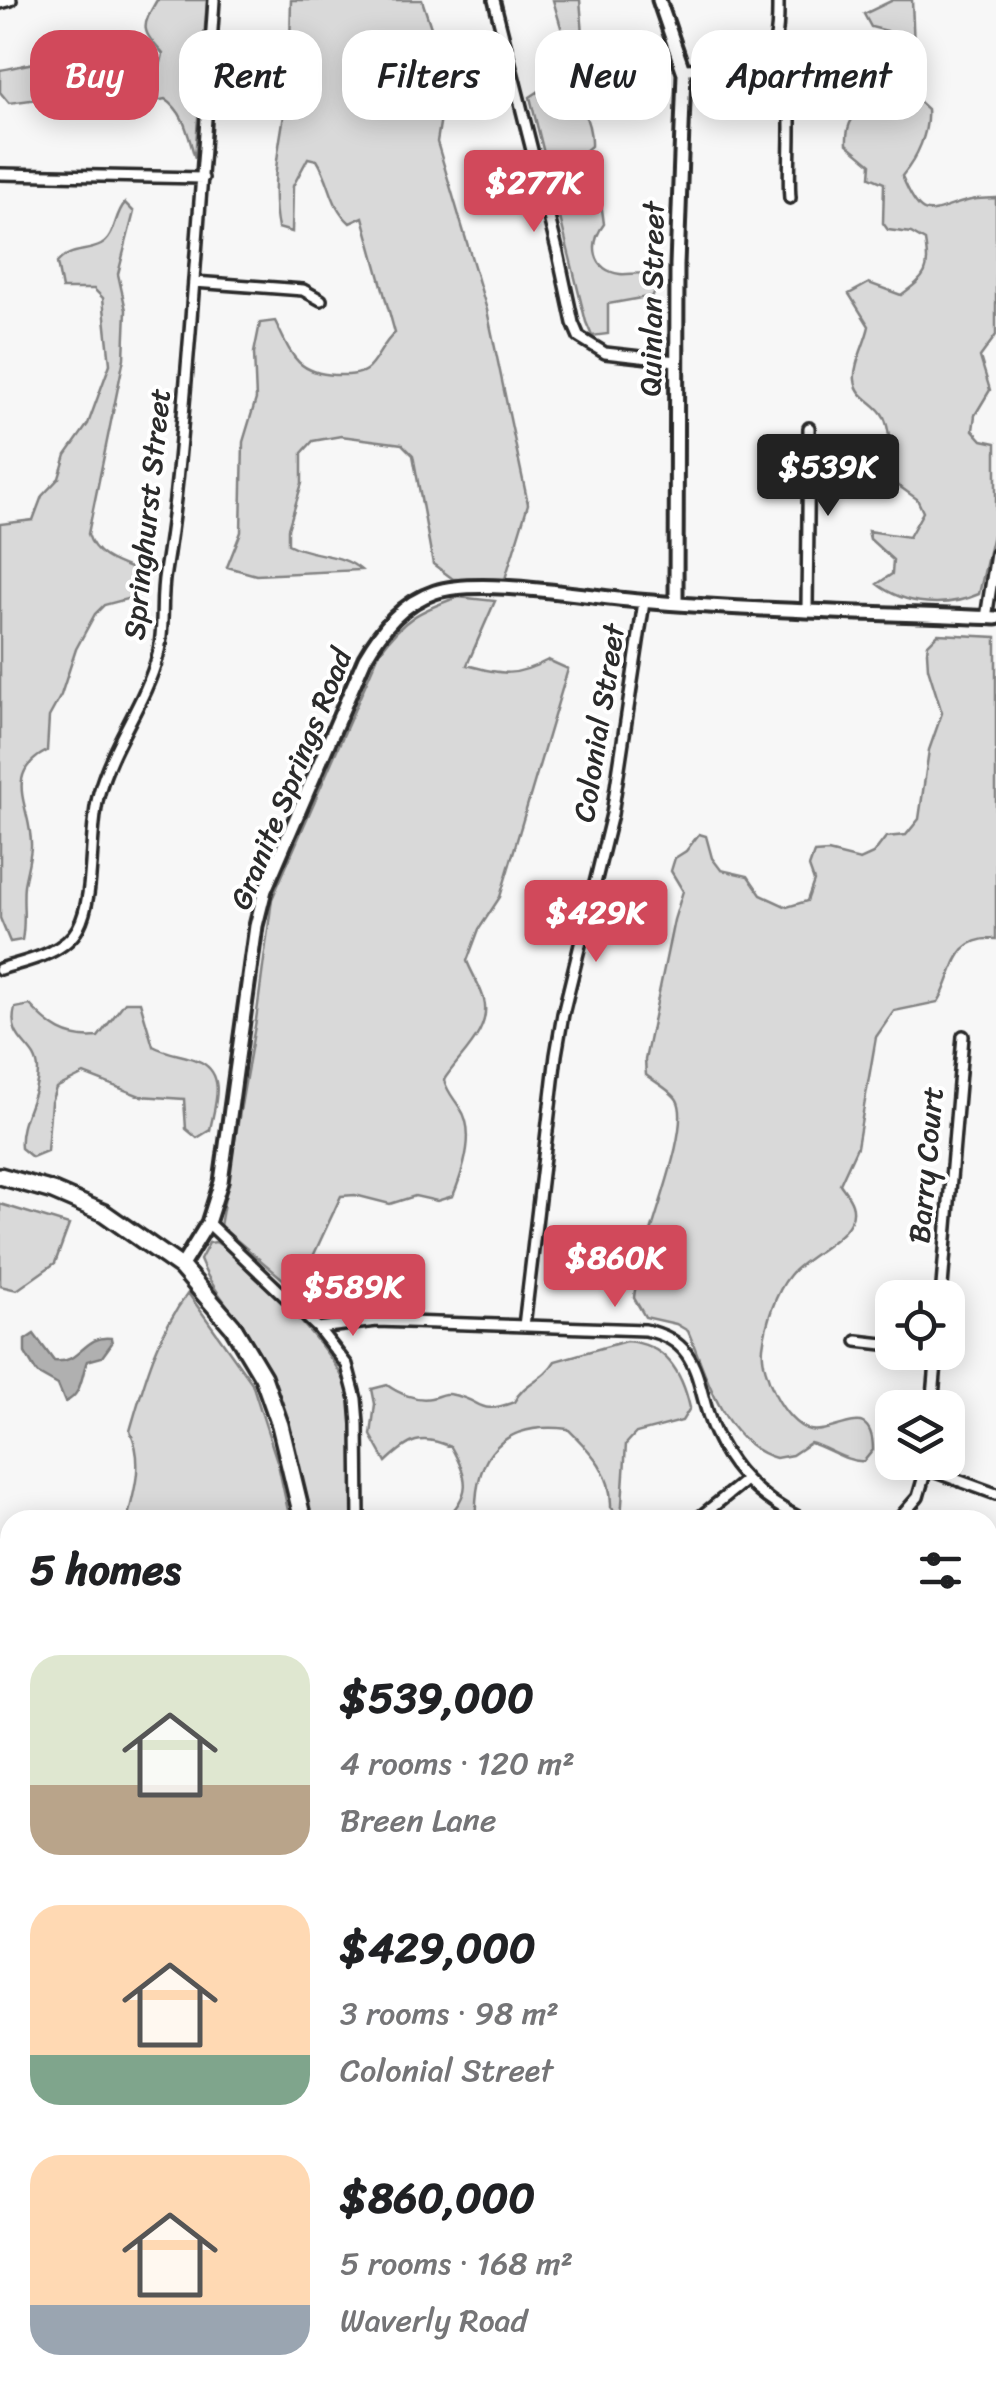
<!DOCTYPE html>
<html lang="en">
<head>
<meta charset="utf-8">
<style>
  :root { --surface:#fff; --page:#f2f2f2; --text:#202124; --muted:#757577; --accent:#d1495b }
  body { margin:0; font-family:Sriracha,sans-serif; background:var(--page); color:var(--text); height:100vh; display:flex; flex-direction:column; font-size:38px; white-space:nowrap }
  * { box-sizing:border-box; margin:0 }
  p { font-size:32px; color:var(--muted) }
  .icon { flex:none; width:55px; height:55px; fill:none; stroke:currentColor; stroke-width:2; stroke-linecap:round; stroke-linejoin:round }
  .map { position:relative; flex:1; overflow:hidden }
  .panel { position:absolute; left:0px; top:1510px; width:998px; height:892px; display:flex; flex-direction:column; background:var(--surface); border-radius:30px 30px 0 0; box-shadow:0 5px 25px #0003 }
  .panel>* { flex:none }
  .top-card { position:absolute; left:30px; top:30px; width:938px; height:90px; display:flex; gap:20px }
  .buttons { position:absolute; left:875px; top:1280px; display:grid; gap:20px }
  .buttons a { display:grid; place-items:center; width:90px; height:90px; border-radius:20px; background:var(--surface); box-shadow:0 5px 25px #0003; font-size:50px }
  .price { position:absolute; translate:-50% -85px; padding:0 22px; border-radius:10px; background:var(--accent); color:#fff; font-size:32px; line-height:65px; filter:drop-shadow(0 2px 5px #0008) }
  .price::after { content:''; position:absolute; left:50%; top:60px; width:30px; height:22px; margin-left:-15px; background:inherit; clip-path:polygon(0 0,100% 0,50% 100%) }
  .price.on { background:#222; color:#fff }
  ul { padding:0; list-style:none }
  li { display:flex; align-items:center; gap:30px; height:250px; padding:0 30px }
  li span { display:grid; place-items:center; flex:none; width:280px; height:200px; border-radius:30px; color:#555 }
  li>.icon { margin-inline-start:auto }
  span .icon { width:120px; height:120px; fill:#fffc; stroke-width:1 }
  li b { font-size:42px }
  h2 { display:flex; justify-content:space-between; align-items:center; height:120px; padding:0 30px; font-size:42px }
  .chip { padding:0 35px; border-radius:30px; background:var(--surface); box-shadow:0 5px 25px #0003; font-size:35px; line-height:90px }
  .chip.on { background:var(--accent); color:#fff }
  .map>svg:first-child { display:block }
  .built { fill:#e8e8e8 }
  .green { fill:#d9d9d9; stroke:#828282; stroke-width:2.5 }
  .water { fill:#b0b0b0; stroke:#7b7b7b; stroke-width:2.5 }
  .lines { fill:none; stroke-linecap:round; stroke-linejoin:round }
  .minor-casing { stroke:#2b2b2b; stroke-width:16 }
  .tertiary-casing { stroke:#2b2b2b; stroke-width:19 }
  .trunk-casing { stroke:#2b2b2b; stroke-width:22 }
  .minor { stroke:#fff; stroke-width:9 }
  .tertiary { stroke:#fff; stroke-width:11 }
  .trunk { stroke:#fff; stroke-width:15 }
  .labels { text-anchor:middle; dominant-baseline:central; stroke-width:8; stroke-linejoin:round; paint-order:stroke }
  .street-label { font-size:30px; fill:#2b2b2b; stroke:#fff }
</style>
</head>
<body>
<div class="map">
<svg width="996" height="2402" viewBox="0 0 996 2402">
  <rect width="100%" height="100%" fill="#f7f7f7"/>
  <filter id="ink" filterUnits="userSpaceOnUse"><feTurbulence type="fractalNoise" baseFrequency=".01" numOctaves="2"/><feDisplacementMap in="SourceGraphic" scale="20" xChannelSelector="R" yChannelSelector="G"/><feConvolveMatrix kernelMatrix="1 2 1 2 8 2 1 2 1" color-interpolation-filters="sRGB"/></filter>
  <g filter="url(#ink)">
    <path class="built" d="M7,1650L10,1651V1827H6L5,1839H0V1654H6Z"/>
    <path class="green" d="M157,0H207L195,158C188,136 185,112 165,99L127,107L60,96L9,103L0,92V70C21,67 53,55 73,62C107,74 100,87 142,84L160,67L163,54C142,30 140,29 157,0Z
      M291,0H422L440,55L443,105L437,142L487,310L528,504L505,579H453L433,564L413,455L402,444L341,436L313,441L302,453V483L288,529V544C312,557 341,552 361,570L256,575L227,567L241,532L243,442L256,399L254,353L260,323L275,321C291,353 295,373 335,375C345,375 357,376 366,370C376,364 382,343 395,333L363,217L350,223C329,204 332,184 317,160L308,158L293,186L292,232L278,228C269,181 281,141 287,95C291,64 290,31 291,0Z
      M553,0H580L583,34L572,45L563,34Z
      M893,0H912L916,99L927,109C929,132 917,158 902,176C924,229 930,209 971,200C979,198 988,199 996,198V335L980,357L990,390L975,415L973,430L982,440L996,443V522L979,594C947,608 905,606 877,584L892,574L893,560L870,539L868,531L909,537L923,512L917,499L892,481C890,461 892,435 884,417C877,402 857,399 855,380C853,365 866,342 869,326L849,294L869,283L901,295C927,276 930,272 925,241L911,233L888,230L883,223L884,183L870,177L871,164L847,144C845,104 873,115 885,88C889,78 885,83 887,72C888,62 895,52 899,43L887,31L871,27L864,14Z
      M556,80C578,92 592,122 591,146L568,166L572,197L602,209L604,224C589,244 592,270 620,274C628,275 638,272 646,274C647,275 659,282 660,282L653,296L608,304V334L592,336L586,322L530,97Z
      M125,203L134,212L118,274L126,310L124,358L88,534C95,559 122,564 143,573L146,584L142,595L104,605L95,614L76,649L61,695L49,717L47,751C0,775 33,809 31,847C30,860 26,873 24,885C22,904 26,919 22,940L10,942L0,918V524L33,520L42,496L59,478L66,455L88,424L110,364L103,298L94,289H62L57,263C70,248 85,253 101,245C116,237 114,214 125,203Z
      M458,597L495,601L467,665C502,675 516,677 548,660L568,669L500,897L479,929L467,961C472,974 481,987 484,1000C492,1031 459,1056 444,1080C448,1093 453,1097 460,1108C477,1132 463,1172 453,1196L437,1201L415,1196L390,1204L355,1195L341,1196L297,1291L220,1226L256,1020L272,899L379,653C404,618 419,611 458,597Z
      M938,634L996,637V939C950,936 956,975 938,1002L894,1011L876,1037L857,1147L840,1184C844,1190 850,1197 852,1204C862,1234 806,1254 790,1275C775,1293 766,1323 763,1347C760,1371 784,1424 810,1430C825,1434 853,1417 863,1423C872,1428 873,1440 873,1450L864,1461C847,1463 827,1447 810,1443L792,1455L776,1458C723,1443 707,1375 688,1331L676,1324L645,1317L634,1298C637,1255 694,1129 677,1100C672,1091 655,1082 646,1075L645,1060L674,920L683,891L671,871L675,858L686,851L699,834L706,836L712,858L721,870L748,876L761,895L787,907L807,901L814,881L809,867L814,853L828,852L860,860L873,854L886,837L906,835L919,819L929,750L942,713L928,668L927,652L928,644Z
      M125,1002H140L153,1046C169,1055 185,1054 201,1062C227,1076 214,1107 210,1130L197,1138L186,1129L184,1099L140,1096L84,1074L56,1088L51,1102L47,1151L32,1157L21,1148C18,1121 38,1098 38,1071C38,1044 6,1043 15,1008L30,1005C50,1027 67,1040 98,1037Z
      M0,1204L69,1225L55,1263L17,1290L0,1286Z
      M216,1242C250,1263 336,1352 348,1390C359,1423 354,1484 354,1520H311C299,1465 288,1409 262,1357C245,1322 214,1296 200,1260L209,1243Z
      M188,1293L252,1383L278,1464L290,1520H127C135,1490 144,1460 130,1431C144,1382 157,1334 188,1293Z
      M626,1341C666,1344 682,1372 690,1408L682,1421L636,1433L626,1444L621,1519L611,1507C612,1472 591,1452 568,1429C502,1421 473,1455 476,1520H444C472,1494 469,1479 451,1447C421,1433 409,1440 386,1462L371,1435L375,1404L372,1389L387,1385C398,1393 416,1401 431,1398C440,1396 444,1392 454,1395C484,1401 477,1416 514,1402C524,1382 544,1380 555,1361Z
      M988,1908L996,1909V2074L988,2068Z
      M0,1978H10V2392L134,2393L129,2402H0Z
      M996,2310V2402H965L962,2393L988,2392V2316Z"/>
    <path class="water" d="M34,1334L54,1361C80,1365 84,1334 111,1338L112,1343L102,1357L87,1361C81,1377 82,1395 65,1402L58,1385L37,1373L25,1353V1340Z"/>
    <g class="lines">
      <defs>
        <path id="minor" d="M494,0L558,253L573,323L579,337L605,353L676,361
          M0,3L11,0
          M764,63C772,65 780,66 784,75C795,99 787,167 790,198
          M683,69L756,67C780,53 778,25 778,0
          M0,174L203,178
          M194,282L303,290L321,300
          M807,609L809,428
          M986,618L996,554
          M0,969C26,961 64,954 78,928C96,895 88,832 99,793C112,744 145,704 158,655C165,628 160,600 165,572C178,493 183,413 190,332C199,221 207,111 214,0
          M208,1223L318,1328L347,1365L356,1399L358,1424L359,1520
          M941,1298L963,1036
          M524,1326L556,1055L563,1014L612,814L644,602
          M318,1328L377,1321L645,1330C705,1342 694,1387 715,1433C733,1473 765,1502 804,1520
          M857,1341L892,1345
          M932,1408L937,1352
          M927,1469L996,1494
          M700,1517L746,1480
          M898,1520L918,1497L928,1462
          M988,1771L996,1772
          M988,2197H993
          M404,2395L518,2402
          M205,2402L219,2392
          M902,2402L904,2399"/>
        <path id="tertiary" d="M659,0L684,73L677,265L676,603
          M181,1267L208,1223L221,1182L256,926L265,890L365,658C382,629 402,603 435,592C481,577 587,597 639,601C757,611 877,613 996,618"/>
        <path id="trunk" d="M0,1176L53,1191L104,1213L181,1267L233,1327L263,1377L280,1425L303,1520
          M403,2402L404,2392"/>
      </defs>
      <use href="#minor" class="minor-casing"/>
      <use href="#tertiary" class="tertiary-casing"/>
      <use href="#trunk" class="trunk-casing"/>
      <use href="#minor" class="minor"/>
      <use href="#tertiary" class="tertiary"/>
      <use href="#trunk" class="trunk"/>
    </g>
  </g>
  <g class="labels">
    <g class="street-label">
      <text transform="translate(652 299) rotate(-89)">Quinlan Street</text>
      <text transform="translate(147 514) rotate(-84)">Springhurst Street</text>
      <text transform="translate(599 723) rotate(-81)">Colonial Street</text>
      <text transform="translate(291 779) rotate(-68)">Granite Springs Road</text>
      <text transform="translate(926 1165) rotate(-85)">Barry Court</text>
    </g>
  </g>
</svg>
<div class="buttons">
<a><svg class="icon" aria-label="locate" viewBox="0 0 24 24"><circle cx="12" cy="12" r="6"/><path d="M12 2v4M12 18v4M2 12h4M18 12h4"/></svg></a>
<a><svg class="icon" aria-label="layers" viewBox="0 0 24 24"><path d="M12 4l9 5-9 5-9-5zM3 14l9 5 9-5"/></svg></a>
</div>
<b class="price" style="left:534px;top:235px">$277K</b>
<b class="price on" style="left:828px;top:519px">$539K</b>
<b class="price" style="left:596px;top:965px">$429K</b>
<b class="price" style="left:615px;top:1310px">$860K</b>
<b class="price" style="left:353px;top:1339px">$589K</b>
<div class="top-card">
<a class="chip on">Buy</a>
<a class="chip">Rent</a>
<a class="chip">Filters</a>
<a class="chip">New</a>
<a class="chip">Apartment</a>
</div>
<section class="panel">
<h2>5 homes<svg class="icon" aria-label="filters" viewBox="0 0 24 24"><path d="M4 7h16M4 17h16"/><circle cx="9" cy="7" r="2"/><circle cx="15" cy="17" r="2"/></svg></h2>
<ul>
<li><span style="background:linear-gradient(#dfe7d0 65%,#b9a48a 0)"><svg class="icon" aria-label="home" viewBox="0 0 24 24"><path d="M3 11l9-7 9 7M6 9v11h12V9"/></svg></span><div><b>$539,000</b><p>4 rooms · 120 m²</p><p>Breen Lane</p></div></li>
<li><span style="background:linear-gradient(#ffd9b3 75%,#7fa58c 0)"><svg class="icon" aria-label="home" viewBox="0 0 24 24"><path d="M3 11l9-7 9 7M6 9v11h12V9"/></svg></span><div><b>$429,000</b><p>3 rooms · 98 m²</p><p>Colonial Street</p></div></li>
<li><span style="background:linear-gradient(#ffd9b3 75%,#9aa5b1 0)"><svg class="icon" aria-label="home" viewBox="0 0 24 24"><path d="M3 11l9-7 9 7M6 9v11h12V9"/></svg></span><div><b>$860,000</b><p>5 rooms · 168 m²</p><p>Waverly Road</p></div></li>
</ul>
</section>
</div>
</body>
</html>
